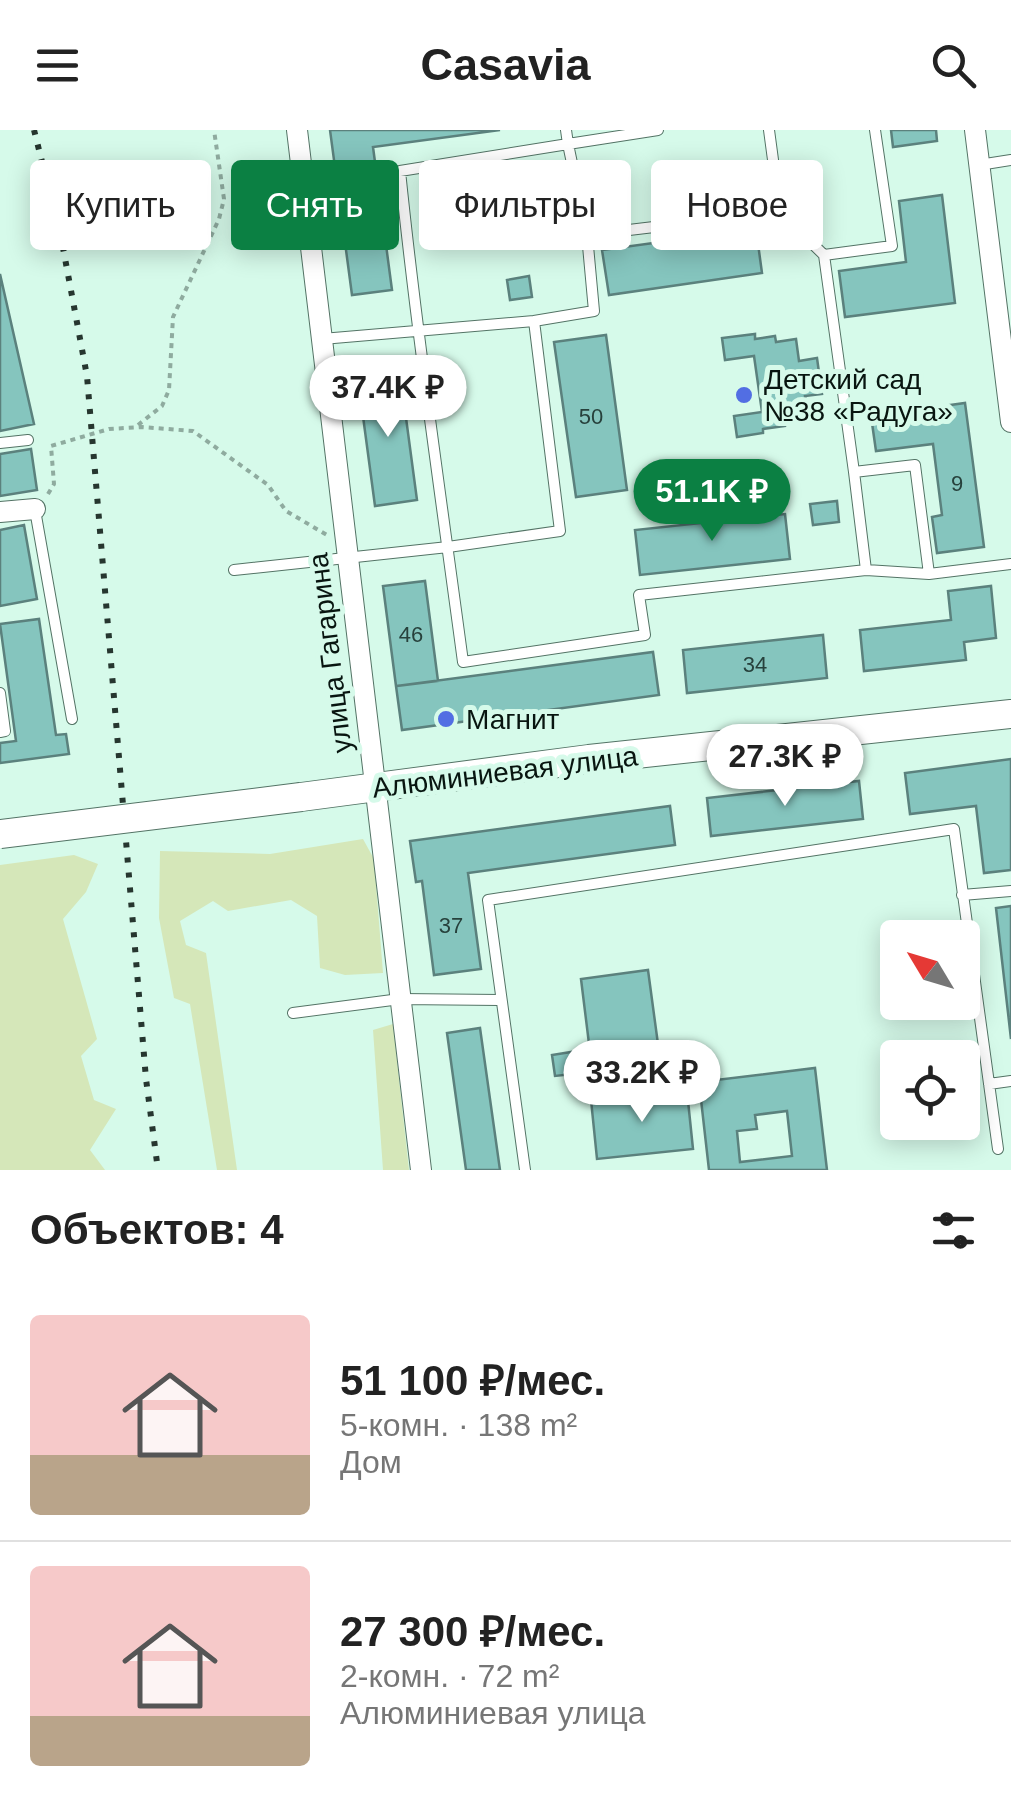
<!DOCTYPE html>
<html lang="ru">
<head>
<meta charset="utf-8">
<style>
  :root { --surface:#fff; --page:#f2f2f2; --text:#222; --muted:#767676; --line:#e0e0e0; --accent:#0b8043 }
  body { margin:0; font-family:Arial,sans-serif; background:var(--page); color:var(--text); height:100vh; display:flex; flex-direction:column; font-size:38px; white-space:nowrap }
  * { box-sizing:border-box; margin:0 }
  p { font-size:32px; color:var(--muted) }
  .icon { flex:none; width:55px; height:55px; fill:none; stroke:currentColor; stroke-width:2; stroke-linecap:round; stroke-linejoin:round }
  .map { position:relative; height:1040px; overflow:hidden }
  .details { display:flex; flex-direction:column; background:var(--surface); flex:1 }
  .details>* { flex:none }
  .top-card { position:absolute; left:30px; top:30px; width:952px; height:90px; display:flex; gap:20px }
  .needle { width:65px; rotate:308deg }
  .controls { position:absolute; left:880px; top:790px; display:grid; gap:20px }
  .controls a { display:grid; place-items:center; width:100px; height:100px; border-radius:10px; background:var(--surface); box-shadow:0 5px 25px #0003; font-size:50px }
  .price { position:absolute; translate:-50% -85px; padding:0 22px; border-radius:35px; background:#fff; color:#222; font-size:32px; line-height:65px; filter:drop-shadow(0 2px 5px #0008) }
  .price::after { content:''; position:absolute; left:50%; top:60px; width:30px; height:22px; margin-left:-15px; background:inherit; clip-path:polygon(0 0,100% 0,50% 100%) }
  .price.active { background:var(--accent); color:#fff }
  ul { padding:0; list-style:none }
  li { display:flex; align-items:center; gap:30px; height:250px; padding:0 30px }
  li+li { border-top:2px solid var(--line) }
  li span { display:grid; place-items:center; flex:none; width:280px; height:200px; border-radius:10px; color:#555 }
  li>.icon { margin-inline-start:auto }
  span .icon { width:120px; height:120px; fill:#fffc; stroke-width:1 }
  li b { font-size:42px }
  h2 { display:flex; justify-content:space-between; align-items:center; height:120px; padding:0 30px; font-size:42px }
  .pill { padding:0 35px; border-radius:10px; background:var(--surface); box-shadow:0 5px 25px #0003; font-size:35px; line-height:90px }
  .pill.active { background:var(--accent); color:#fff }
  header { display:flex; justify-content:space-between; align-items:center; height:130px; padding:0 30px; background:var(--surface); font-size:45px; font-weight:700 }
  .map>svg:first-child { display:block }
  .green { fill:#d5e7b9 }
  .building { fill:#85c5be; stroke:#5b817d; stroke-width:2.5; fill-rule:evenodd }
  .lines { fill:none; stroke-linecap:round; stroke-linejoin:round }
  .service-casing { stroke:#537365; stroke-width:12 }
  .minor-casing { stroke:#537365; stroke-width:22 }
  .secondary-casing { stroke:#537365; stroke-width:30 }
  .path { stroke:#8fab9f; stroke-width:4; stroke-dasharray:5 5; stroke-linecap:butt }
  .service { stroke:#fff; stroke-width:10 }
  .minor { stroke:#fff; stroke-width:20 }
  .secondary { stroke:#fff; stroke-width:28 }
  .rail { stroke:#26362f; stroke-width:6; stroke-dasharray:5 10; stroke-linecap:butt }
  .secondary-bridge-casing { stroke:#537365; stroke-width:30; stroke-linecap:butt }
  .secondary-bridge { stroke:#fff; stroke-width:28 }
  .poi-dot { fill:#526ee3; stroke:#d6faea; stroke-width:4 }
  .labels { text-anchor:middle; dominant-baseline:central; stroke-width:10; stroke-linejoin:round; paint-order:stroke }
  .number-label { font-size:22px; fill:#27413c }
  .poi-label { font-size:28px; fill:#081510; stroke:#d6faea; text-anchor:start }
  .street-label { font-size:28px; fill:#081510; stroke:#d6faea }
</style>
</head>
<body>
<header><svg class="icon" aria-label="menu" viewBox="0 0 24 24"><path d="M4 6h16M4 12h16M4 18h16"/></svg>Casavia<svg class="icon" aria-label="search" viewBox="0 0 24 24"><circle cx="10" cy="10" r="6"/><path d="M15 15l6 6"/></svg></header>
<div class="map">
<svg width="1011" height="1040" viewBox="0 0 1011 1040">
  <rect width="100%" height="100%" fill="#d6faea"/>
  <path class="green" d="M363,709L374,729L383,843L345,845L320,838L317,786L291,770L228,781L213,771L180,791L186,815L206,823L237,1040H217L190,874L174,868L159,788L160,721L270,724Z
    M74,725L98,734L86,762L63,789L97,909L81,926L94,970L116,979L90,1020L105,1040H0V735Z
    M393,894L409,1040H383L373,900Z"/>
  <path class="building" d="M330,0H500L373,17L392,160L352,165Z
    M891,0H936L937,11L893,17Z
    M942,65L955,173L845,187L839,141L906,132L899,71Z
    M756,99L762,143L609,165L602,120Z
    M0,144L34,294L0,301Z
    M529,146L532,167L510,170L507,150Z
    M755,204V209L775,206L776,212L796,209L799,231L817,228L822,264L805,266L808,288L785,292V296L763,299V303L737,307L734,286L762,282L754,226L725,230L722,208Z
    M606,205L627,360L576,367L554,212Z
    M400,243L417,370L375,376L358,249Z
    M965,273L984,417L937,423L932,387L942,385L933,314L876,321L871,286Z
    M31,319L37,360L0,366V324Z
    M837,371L839,392L813,395L810,374Z
    M785,384L790,429L640,445L635,400Z
    M24,395L37,469L0,476V400Z
    M425,451L438,551L396,556L383,456Z
    M991,456L996,508L964,512L966,530L864,541L860,500L951,490L948,461Z
    M39,489L56,605L66,604L69,624L0,633V613L16,611L0,494Z
    M823,505L827,548L687,563L683,520Z
    M653,522L659,565L402,600L396,556Z
    M1011,629V740L984,743L976,676L910,684L905,643Z
    M859,651L863,689L711,706L707,668Z
    M670,676L675,715L468,743L481,839L434,845L422,751L416,752L410,711Z
    M1011,776V909L996,778Z
    M648,840L660,929L592,938L581,849Z
    M480,898L500,1040H466L447,903Z
    M571,922L574,944L555,946L552,925Z
    M815,938L827,1040H709L699,952ZM787,981L792,1026L740,1032L737,1001L757,999L755,985Z
    M687,961L693,1019L597,1029L591,970Z"/>
  <g class="lines">
    <defs>
      <path id="service" d="M566,0L568,14L658,0
        M979,35L1011,30
        M780,82L824,125
        M587,105L780,82L769,0
        M322,209L534,191
        M0,313L28,310
        M854,342L824,125L892,116L875,0
        M35,380L72,589
        M234,440L448,417L560,401L534,191L594,181L587,105L568,14L400,41C417,205 441,368 463,532L645,505L639,465L866,440L854,342L915,335L929,444L1011,434
        M866,440L929,444
        M0,563L5,601L0,602
        M962,765L1011,761
        M293,883L400,869L500,870
        M989,954L1011,951
        M525,1040L488,770L954,699L998,1019"/>
      <path id="minor" d="M297,0L421,1040
        M975,0L1011,292
        M0,382L35,379"/>
      <path id="secondary" d="M301,667L589,629L1011,584"/>
    </defs>
    <use href="#service" class="service-casing"/>
    <use href="#minor" class="minor-casing"/>
    <use href="#secondary" class="secondary-casing"/>
    <path class="path" d="M138,295L162,276L169,260L173,187L219,89L224,69L214,0
      M48,364L54,354L51,316L109,299L142,297L193,301L268,355L286,381L327,405"/>
    <use href="#service" class="service"/>
    <use href="#minor" class="minor"/>
    <use href="#secondary" class="secondary"/>
    <path class="rail" d="M34,0L61,107L87,246L146,949L158,1040"/>
    <defs>
      <path id="secondary-bridge" d="M0,704L301,667"/>
    </defs>
    <use href="#secondary-bridge" class="secondary-bridge-casing"/>
    <use href="#secondary-bridge" class="secondary-bridge"/>
  </g>
  <g class="poi-dot">
    <circle cx="744" cy="265" r="10"/>
    <circle cx="446" cy="589" r="10"/>
  </g>
  <g class="labels">
    <g class="number-label">
      <text x="591" y="286">50</text>
      <text x="957" y="353">9</text>
      <text x="411" y="504">46</text>
      <text x="755" y="534">34</text>
      <text x="451" y="795">37</text>
    </g>
    <g class="poi-label">
      <text x="764" y="249">Детский сад<tspan x="764" dy="32">№38 «Радуга»</tspan></text>
      <text x="466" y="589">Магнит</text>
    </g>
    <g class="street-label">
      <text transform="translate(330 523) rotate(-97)">улица Гагарина</text>
      <text transform="translate(505 642) rotate(-7)">Алюминиевая улица</text>
    </g>
  </g>
</svg>
<div class="controls">
<a><svg class="needle" viewBox="-14 -14 28 28"><path d="M0-13l5 13h-10z" fill="#e53935"/><path d="M0 13l5-13h-10z" fill="#767676"/></svg></a>
<a><svg class="icon" aria-label="locate" viewBox="0 0 24 24"><circle cx="12" cy="12" r="6"/><path d="M12 2v4M12 18v4M2 12h4M18 12h4"/></svg></a>
</div>
<b class="price" style="left:388px;top:310px">37.4K ₽</b>
<b class="price active" style="left:712px;top:414px">51.1K ₽</b>
<b class="price" style="left:785px;top:679px">27.3K ₽</b>
<b class="price" style="left:642px;top:995px">33.2K ₽</b>
<div class="top-card">
<a class="pill">Купить</a>
<a class="pill active">Снять</a>
<a class="pill">Фильтры</a>
<a class="pill">Новое</a>
</div>
</div>
<section class="details">
<h2>Объектов: 4<svg class="icon" aria-label="filters" viewBox="0 0 24 24"><path d="M4 7h16M4 17h16"/><circle cx="9" cy="7" r="2"/><circle cx="15" cy="17" r="2"/></svg></h2>
<ul>
<li><span style="background:linear-gradient(#f6c9c9 70%,#b9a48a 0)"><svg class="icon" aria-label="home" viewBox="0 0 24 24"><path d="M3 11l9-7 9 7M6 9v11h12V9"/></svg></span><div><b>51 100 ₽/мес.</b><p>5-комн. · 138 m²</p><p>Дом</p></div></li>
<li><span style="background:linear-gradient(#f6c9c9 75%,#b9a48a 0)"><svg class="icon" aria-label="home" viewBox="0 0 24 24"><path d="M3 11l9-7 9 7M6 9v11h12V9"/></svg></span><div><b>27 300 ₽/мес.</b><p>2-комн. · 72 m²</p><p>Алюминиевая улица</p></div></li>
</ul>
</section>
</body>
</html>
